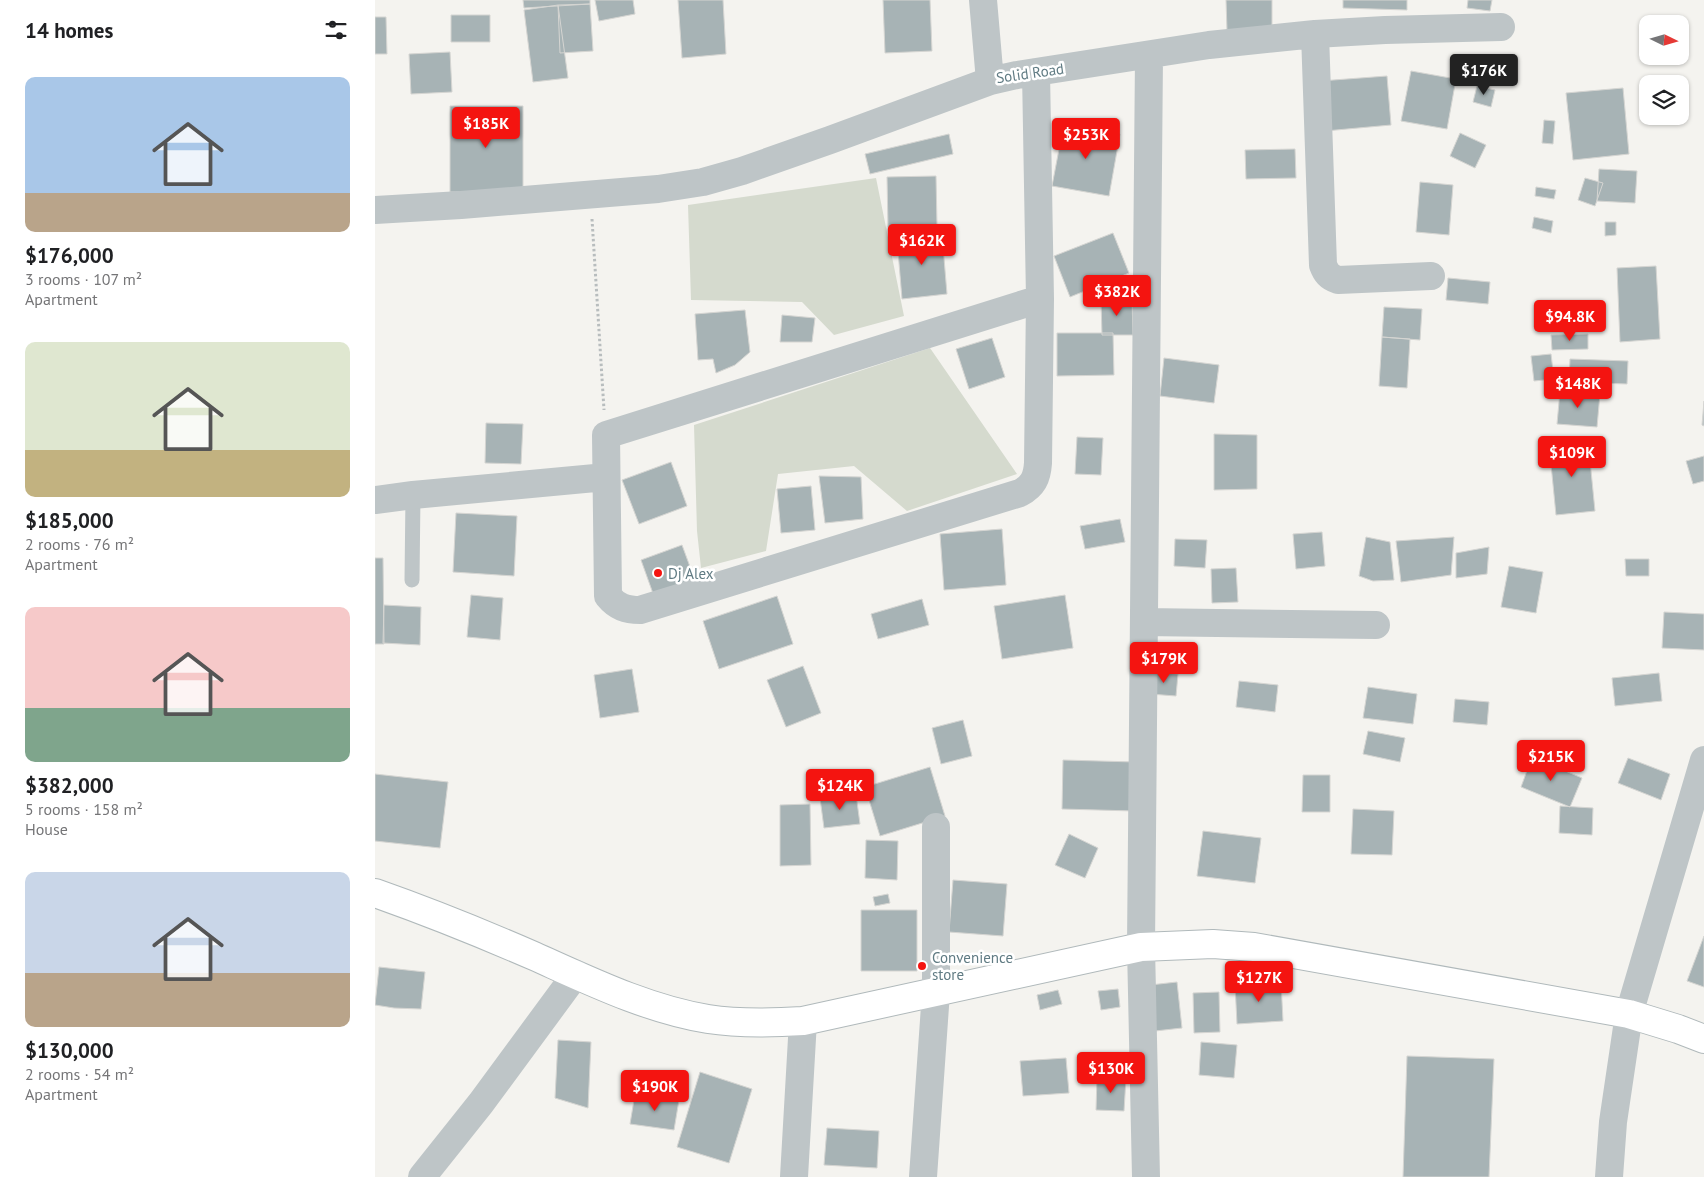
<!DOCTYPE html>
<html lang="en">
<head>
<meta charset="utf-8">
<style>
  :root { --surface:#fff; --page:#f2f2f2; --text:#202124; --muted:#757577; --accent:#f41410 }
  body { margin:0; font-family:"PT Sans",sans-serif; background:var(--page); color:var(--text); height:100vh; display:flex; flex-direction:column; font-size:19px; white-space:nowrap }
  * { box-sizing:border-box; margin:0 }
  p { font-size:16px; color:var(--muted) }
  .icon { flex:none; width:28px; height:28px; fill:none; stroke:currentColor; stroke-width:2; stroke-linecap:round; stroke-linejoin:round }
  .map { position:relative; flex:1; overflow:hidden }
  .panel { display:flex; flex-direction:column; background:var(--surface); width:375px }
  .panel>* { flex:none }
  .needle { width:32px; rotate:95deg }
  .tools { position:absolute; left:1264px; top:15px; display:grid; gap:10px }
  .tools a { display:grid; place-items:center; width:50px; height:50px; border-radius:10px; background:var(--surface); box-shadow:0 1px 4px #0004; font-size:25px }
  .price { position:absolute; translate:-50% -42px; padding:0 11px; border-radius:5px; background:var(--accent); color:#fff; font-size:16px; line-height:32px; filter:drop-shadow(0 1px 2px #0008) }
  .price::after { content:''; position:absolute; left:50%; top:30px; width:15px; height:11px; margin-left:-8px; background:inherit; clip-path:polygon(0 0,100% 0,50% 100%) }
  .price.on { background:#222; color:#fff }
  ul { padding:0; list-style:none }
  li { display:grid; align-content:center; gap:10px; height:265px; padding:0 25px }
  li span { display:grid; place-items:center; height:155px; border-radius:10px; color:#555 }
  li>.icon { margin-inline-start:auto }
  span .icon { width:90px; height:90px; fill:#fffc; stroke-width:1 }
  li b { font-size:21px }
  h2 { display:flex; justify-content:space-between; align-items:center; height:60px; padding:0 25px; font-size:21px }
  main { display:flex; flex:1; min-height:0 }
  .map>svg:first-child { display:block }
  .green { fill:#d5dace }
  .building { fill:#a7b3b5; stroke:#d5d5d2 }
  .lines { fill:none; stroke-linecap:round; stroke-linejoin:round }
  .secondary-casing { stroke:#b0b9bb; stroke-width:30 }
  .path { stroke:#b8bdbe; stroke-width:3; stroke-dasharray:2.5 2.5; stroke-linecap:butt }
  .lane { stroke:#bec5c7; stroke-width:15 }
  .street { stroke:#bec5c7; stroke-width:28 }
  .secondary { stroke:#fff; stroke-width:28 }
  .poi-dot { fill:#f41410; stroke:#fff; stroke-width:2 }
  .labels { text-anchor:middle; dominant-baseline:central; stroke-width:5; stroke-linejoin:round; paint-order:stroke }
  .street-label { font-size:15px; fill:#607b83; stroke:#fff }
  .poi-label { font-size:15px; fill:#607b83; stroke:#fff; text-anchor:start }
</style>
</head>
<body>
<main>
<section class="panel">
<h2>14 homes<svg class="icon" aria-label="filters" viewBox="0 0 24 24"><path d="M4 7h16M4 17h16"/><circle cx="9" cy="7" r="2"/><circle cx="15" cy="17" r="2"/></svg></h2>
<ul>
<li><span style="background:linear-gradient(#a9c7e8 75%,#b9a48a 0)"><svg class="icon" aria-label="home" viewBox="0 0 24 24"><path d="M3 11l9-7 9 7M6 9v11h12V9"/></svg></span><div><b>$176,000</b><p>3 rooms · 107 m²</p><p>Apartment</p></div></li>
<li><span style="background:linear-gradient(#dfe7d0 70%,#c2b280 0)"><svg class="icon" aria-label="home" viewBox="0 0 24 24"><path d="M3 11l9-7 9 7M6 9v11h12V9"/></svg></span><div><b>$185,000</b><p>2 rooms · 76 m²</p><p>Apartment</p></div></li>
<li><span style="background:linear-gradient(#f6c9c9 65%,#7fa58c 0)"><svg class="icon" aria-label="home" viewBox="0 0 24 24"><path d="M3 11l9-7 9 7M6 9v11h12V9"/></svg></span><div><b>$382,000</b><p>5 rooms · 158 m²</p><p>House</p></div></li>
<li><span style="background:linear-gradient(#c9d6e8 65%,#b9a48a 0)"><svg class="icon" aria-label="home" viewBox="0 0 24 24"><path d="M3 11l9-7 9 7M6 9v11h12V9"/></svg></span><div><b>$130,000</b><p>2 rooms · 54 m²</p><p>Apartment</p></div></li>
</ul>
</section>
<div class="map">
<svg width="1329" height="1177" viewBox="0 0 1329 1177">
  <rect width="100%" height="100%" fill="#f4f3ef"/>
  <path class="green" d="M501,178L529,316L459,335L427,302L316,300L313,205Z
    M555,348L642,474L532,511L479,466L403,474L391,551L326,568L322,531L319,425Z"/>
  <path class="building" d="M148,0H215V4L149,8Z
    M220,0H258L260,14L224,21Z
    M303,0H348L351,54L307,58Z
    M508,0H555L557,51L510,53Z
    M851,0H897V30L852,31Z
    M968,0H1032V10L968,8Z
    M1093,0H1117L1115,11L1092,8Z
    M215,4L218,51L185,53L183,5Z
    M183,5L193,78L158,82L149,10Z
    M76,15H115V42H76Z
    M0,17H11L12,54H0Z
    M75,52L77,92L36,94L34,54Z
    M1036,71L1081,79L1072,129L1026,121Z
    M1012,76L1016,125L950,131L945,81Z
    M1102,86L1120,90L1116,107L1098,102Z
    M1248,88L1254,154L1198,160L1191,93Z
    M75,106H148V192H75Z
    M1169,120L1180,121L1178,144L1167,143Z
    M689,123L745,134L734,196L677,186Z
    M1085,133L1111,145L1100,168L1075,156Z
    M574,134L578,154L495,174L490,154Z
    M920,149L921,178L871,179L870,150Z
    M1224,169L1262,171L1260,203L1222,201Z
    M561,176L562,226L513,227L512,177Z
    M1210,178L1228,183L1220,206L1203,200Z
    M1045,182L1078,185L1074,235L1041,232Z
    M1161,187L1181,190L1179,199L1160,196Z
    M1159,217L1178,221L1176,233L1157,228Z
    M1230,222H1241V235L1230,236Z
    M738,233L754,273L695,297L679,256Z
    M567,234L572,294L527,299L522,239Z
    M1281,266L1285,339L1245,342L1242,268Z
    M1073,278L1115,282L1113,304L1071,300Z
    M757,299L758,335H727L726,300Z
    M1009,307L1047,309L1045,340L1007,337Z
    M370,310L375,352L360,365L341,373L338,359L323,360L320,314Z
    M407,315L440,318L437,342H405Z
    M682,333H738L739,375L682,376Z
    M1213,334V349L1177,350L1176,335Z
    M1007,337L1035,339L1032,388L1004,386Z
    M617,338L630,377L594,389L581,349Z
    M1176,354L1179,379L1159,381L1156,356Z
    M789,358L844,365L839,403L785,396Z
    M1195,359L1253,361L1252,384L1194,382Z
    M1185,391L1225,394L1222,427L1182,424Z
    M1329,401V426L1327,425Z
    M111,423L148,424L146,464L110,463Z
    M839,434L882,435V489L839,490Z
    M702,437L728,438L726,475L700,474Z
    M1213,440L1220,511L1181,515L1174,444Z
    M1329,456V481L1318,484L1311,461Z
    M296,462L312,506L264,524L247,480Z
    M444,476L486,477L488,519L450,523Z
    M436,486L440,530L406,533L402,489Z
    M81,513L142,516L139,576L78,572Z
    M745,519L750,542L710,549L705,526Z
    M627,529L631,585L569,590L565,534Z
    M947,532L950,566L921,569L918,534Z
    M991,537L1015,542L1019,580L998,581L984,576Z
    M1079,537L1076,575L1026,582L1021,541Z
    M800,539L832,540L830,568L799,566Z
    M307,545L321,583L280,599L266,560Z
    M1114,547L1112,574L1081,578V553Z
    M0,558H8L9,644H0Z
    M1250,559H1274V576H1251Z
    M1134,566L1168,572L1161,613L1126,607Z
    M861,568L863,602L837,603L836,569Z
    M96,595L128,598L125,640L92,637Z
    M690,595L698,648L627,659L619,606Z
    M402,596L418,644L344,669L328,621Z
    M547,599L554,625L503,639L496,614Z
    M9,605L46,607L45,645L8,643Z
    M1289,612L1329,614V650L1287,648Z
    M428,666L446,713L411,727L392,680Z
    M257,669L264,712L225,718L219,675Z
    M777,672L803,674L801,696L775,694Z
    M1284,673L1287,701L1240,706L1237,678Z
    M864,681L903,685L900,712L861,707Z
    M993,687L1042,694L1038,724L988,718Z
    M1080,699L1114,702L1112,725L1078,722Z
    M588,720L597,756L566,764L557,728Z
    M993,731L1030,738L1025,762L988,754Z
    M1157,757L1207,778L1195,807L1146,787Z
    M1253,758L1295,774L1286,800L1243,783Z
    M688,760L760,762L759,811L687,809Z
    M555,767L570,816L505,836L490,787Z
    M0,774L73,782L65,848L0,841Z
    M928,775H955V812H927Z
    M481,794L485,824L449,828L445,798Z
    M435,804L436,865L405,866V805Z
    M1185,806L1218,808L1217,835L1184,833Z
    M978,809L1019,811L1017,855L976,854Z
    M828,831L886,838L880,883L822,876Z
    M694,834L723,848L710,878L680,865Z
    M491,840L523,841L522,880L490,878Z
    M578,880L632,884L628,936L574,932Z
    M513,894L515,903L500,906L498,897Z
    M486,910H542V971H486Z
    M1329,936V987L1312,981Z
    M4,967L50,972L46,1009L19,1008L0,1005Z
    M906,981L908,1021L862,1024L860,984Z
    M802,982L807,1028L780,1031L775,985Z
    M743,989L745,1007L726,1010L723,991Z
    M683,990L687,1004L665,1010L662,995Z
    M844,992L845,1032L819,1033L818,993Z
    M183,1040L216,1042L213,1108L180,1098Z
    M826,1042L862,1045L859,1078L824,1075Z
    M1032,1056L1119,1059L1114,1177H1028Z
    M691,1058L694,1093L648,1096L645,1061Z
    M325,1072L377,1089L354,1163L302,1147Z
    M722,1077L751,1078L749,1111L721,1110Z
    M260,1094L304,1100L299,1130L255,1124Z
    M452,1128L504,1131L502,1168L449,1165Z"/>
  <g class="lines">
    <defs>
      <path id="secondary" d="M0,893C54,912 106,933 159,956C215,981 272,1009 333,1019C365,1024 396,1023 428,1021L766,947L838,944L879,947L1254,1014L1303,1029L1329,1039"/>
    </defs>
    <use href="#secondary" class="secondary-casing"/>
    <path class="path" d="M217,219L229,410"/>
    <path class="lane" d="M37,580L38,495"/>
    <path class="street" d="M608,0L615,81L642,75L834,45L940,34L1010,30L1126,27
      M940,34L948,265C951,273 954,277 963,280L1056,276
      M661,72L665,299L663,463C662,478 658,486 645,493L265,610C251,610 242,607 233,596L231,435L665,299
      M0,210L86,205L283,189L328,182L367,171L455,140L615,81
      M0,500L38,495L231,477
      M769,622L1001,625
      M47,1177L106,1103L201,974
      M419,1177L428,1021
      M548,1177L561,992V827
      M771,1177L766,947L774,56
      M1234,1177L1238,1122L1254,1014L1329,760"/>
    <use href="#secondary" class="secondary"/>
  </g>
  <g class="poi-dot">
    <circle cx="283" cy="573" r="5"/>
    <circle cx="547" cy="966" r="5"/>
  </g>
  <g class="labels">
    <g class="street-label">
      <text transform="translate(655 73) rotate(-8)">Solid Road</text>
    </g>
    <g class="poi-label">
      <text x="293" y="573">Dj Alex</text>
      <text x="557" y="957">Convenience<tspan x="557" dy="17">store</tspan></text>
    </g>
  </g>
</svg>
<div class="tools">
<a><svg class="needle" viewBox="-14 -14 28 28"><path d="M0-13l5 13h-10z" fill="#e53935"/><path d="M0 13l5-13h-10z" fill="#757577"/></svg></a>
<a><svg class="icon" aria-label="layers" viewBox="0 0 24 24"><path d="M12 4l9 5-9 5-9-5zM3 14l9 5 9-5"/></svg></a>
</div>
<b class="price on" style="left:1109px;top:96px">$176K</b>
<b class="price" style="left:111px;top:149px">$185K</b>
<b class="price" style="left:711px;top:160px">$253K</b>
<b class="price" style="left:547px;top:266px">$162K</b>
<b class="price" style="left:742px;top:317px">$382K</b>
<b class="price" style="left:1195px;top:342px">$94.8K</b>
<b class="price" style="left:1203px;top:409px">$148K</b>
<b class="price" style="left:1197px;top:478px">$109K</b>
<b class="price" style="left:789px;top:684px">$179K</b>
<b class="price" style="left:1176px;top:782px">$215K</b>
<b class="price" style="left:465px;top:811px">$124K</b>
<b class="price" style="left:884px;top:1003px">$127K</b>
<b class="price" style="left:736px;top:1094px">$130K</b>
<b class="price" style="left:280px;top:1112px">$190K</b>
</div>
</main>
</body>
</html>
